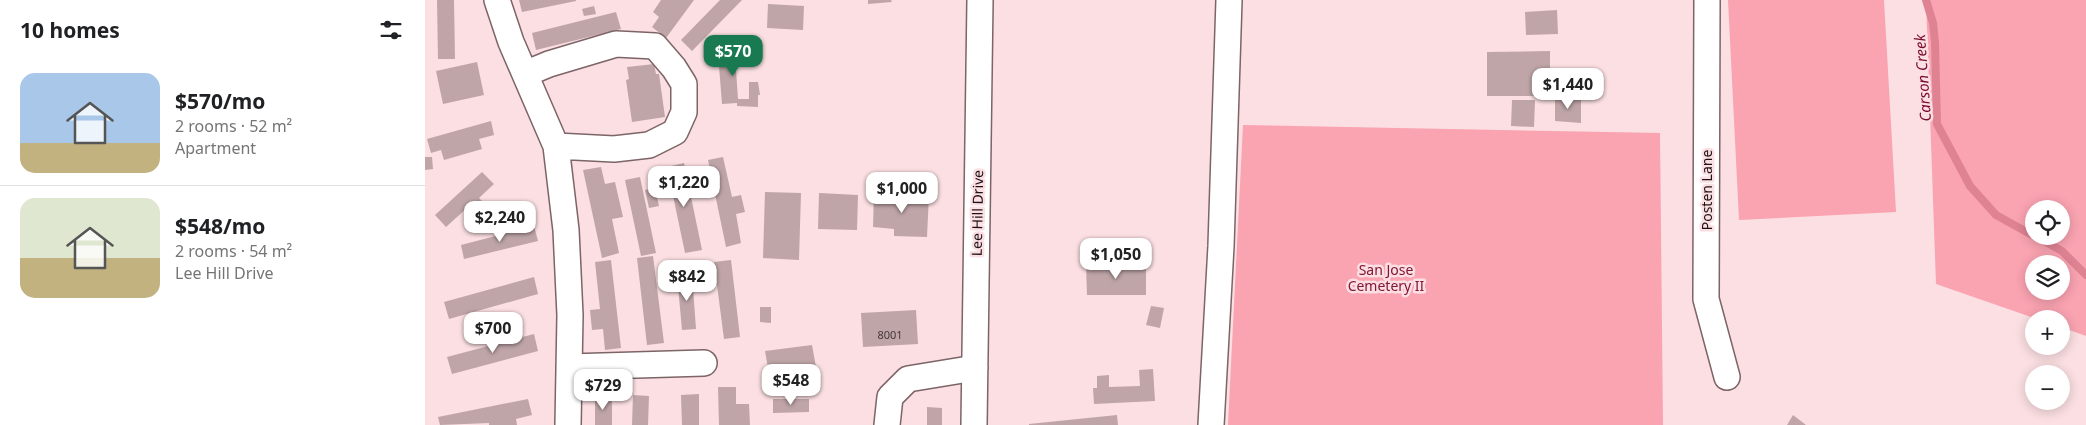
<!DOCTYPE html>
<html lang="en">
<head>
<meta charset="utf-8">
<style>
  :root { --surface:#fff; --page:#f6f6f6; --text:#202124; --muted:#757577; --line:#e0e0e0; --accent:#197950 }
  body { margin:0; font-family:"Noto Sans",sans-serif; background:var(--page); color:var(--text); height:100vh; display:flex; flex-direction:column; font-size:19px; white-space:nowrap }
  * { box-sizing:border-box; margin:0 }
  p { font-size:16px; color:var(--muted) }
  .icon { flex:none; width:28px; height:28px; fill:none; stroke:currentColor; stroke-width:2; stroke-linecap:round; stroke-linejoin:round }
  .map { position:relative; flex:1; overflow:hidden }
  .sheet { display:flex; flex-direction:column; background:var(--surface); width:425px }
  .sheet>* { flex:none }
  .tools { position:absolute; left:1600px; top:200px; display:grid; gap:10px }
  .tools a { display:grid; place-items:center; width:45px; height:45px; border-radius:50%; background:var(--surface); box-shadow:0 2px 12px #0003; font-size:25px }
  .price { position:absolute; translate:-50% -42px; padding:0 11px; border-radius:10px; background:#fff; color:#222; font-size:16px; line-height:32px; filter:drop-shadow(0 1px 2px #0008) }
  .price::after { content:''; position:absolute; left:50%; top:30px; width:15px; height:11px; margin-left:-8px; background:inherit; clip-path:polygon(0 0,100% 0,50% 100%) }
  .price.selected { background:var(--accent); color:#fff }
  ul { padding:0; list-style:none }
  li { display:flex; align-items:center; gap:15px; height:125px; padding:0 20px }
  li+li { border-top:1px solid var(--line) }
  li span { display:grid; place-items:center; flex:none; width:140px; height:100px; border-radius:15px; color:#555 }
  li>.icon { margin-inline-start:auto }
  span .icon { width:60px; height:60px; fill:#fffc; stroke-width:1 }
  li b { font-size:21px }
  h2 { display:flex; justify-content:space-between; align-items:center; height:60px; padding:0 20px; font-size:21px }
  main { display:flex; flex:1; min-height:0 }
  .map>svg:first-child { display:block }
  .green { fill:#faa3b1; fill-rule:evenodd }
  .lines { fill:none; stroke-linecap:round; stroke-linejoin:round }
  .stream { stroke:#df8393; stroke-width:8 }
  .building { fill:#bfa5a8 }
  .minor-casing { stroke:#7c6467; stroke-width:28 }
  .minor { stroke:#fff; stroke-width:25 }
  .labels { text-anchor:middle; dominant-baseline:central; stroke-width:5; stroke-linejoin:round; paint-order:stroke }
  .number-label { font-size:11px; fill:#453739 }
  .street-label { font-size:14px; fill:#1c1214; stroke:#fbdfe2 }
  .park-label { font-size:14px; fill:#831637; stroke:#fbdfe2 }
  .water-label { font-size:15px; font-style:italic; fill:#7b0a31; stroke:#fbdfe2 }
</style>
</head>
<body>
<main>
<section class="sheet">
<h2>10 homes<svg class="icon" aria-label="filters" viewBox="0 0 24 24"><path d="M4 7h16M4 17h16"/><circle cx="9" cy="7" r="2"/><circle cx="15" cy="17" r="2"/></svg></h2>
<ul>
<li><span style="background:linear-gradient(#a9c7e8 70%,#c2b280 0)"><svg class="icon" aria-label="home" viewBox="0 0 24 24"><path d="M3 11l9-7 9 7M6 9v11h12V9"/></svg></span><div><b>$570/mo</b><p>2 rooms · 52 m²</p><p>Apartment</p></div></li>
<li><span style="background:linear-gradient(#dfe7d0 60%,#c2b280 0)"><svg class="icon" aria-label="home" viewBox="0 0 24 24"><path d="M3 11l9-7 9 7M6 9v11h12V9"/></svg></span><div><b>$548/mo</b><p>2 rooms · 54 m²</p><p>Lee Hill Drive</p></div></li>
</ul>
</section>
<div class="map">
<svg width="1661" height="425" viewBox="0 0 1661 425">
  <rect width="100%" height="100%" fill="#fbdfe2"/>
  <path class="green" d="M1303,0H1459L1471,212L1314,220Z
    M1501,0H1661V336L1636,327V319H1612L1511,284ZM1609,209H1636V236H1609ZM1609,264H1636V291H1609Z
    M818,125L1235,133L1238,425H803Z"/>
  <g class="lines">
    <path class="stream" d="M1501,0L1508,23L1510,42L1512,124L1545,186L1571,215L1609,236
      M1610,236L1637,251L1661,275"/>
  </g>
  <path class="building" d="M12,0H29L30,59H13Z
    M94,0H151V1L97,12Z
    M236,0H269L241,38L227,27L234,17L228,12Z
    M295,0H317L267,51L256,40Z
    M443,0H466L467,2L443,4Z
    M343,4L379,6L378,30L342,28Z
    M169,6L171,14L159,16L157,9Z
    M1132,10L1133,34L1101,35L1100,12Z
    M191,12L196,29L111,50L107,33Z
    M309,40L313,99H324V82H333L335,95H333V107L312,106V103L297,104L292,41Z
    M1125,51V96H1062V52Z
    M52,62L59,95L18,104L11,71Z
    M229,64L231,74H234L240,117L207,122L201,80L204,79L202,67Z
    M1130,97L1156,98V123L1130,121Z
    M1087,100H1110L1109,127L1086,126Z
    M66,121L69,135L54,139L57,149L19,160L16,150L6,153L2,139Z
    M0,157H7L8,169L0,170Z
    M298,157L307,197L316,195L320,212L311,214L316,243L301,247L283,160Z
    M259,163L277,250L260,253L242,167Z
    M176,167L180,184L190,182L198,217L187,219L194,253L177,258L158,170Z
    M57,172L69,184L54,198L62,206L51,217L42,208L21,227L10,215Z
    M215,177L231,253L216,256L200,180Z
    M230,188L234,206L224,208L220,190Z
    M340,192L376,193L374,260L338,258Z
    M394,193L433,195L432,230L393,229Z
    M449,193L504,195L502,237L469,236V229L448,227Z
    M109,226L113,241L39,259L36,245Z
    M228,256L239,343L222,345L212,258Z
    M186,260L196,348L180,350L178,329L167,330L165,310L175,309L170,262Z
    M306,260L315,337L299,339L289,262Z
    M721,264V295H662L661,265Z
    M267,274L271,329L257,330L252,275Z
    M109,277L113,294L24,319L19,302Z
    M726,306L739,308L735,328L721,325Z
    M335,307H346V323L335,322Z
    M491,310L493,344L438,347L436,313Z
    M109,334L113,351L27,374L22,357Z
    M387,345L391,367L344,374L340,351Z
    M728,369L730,401L669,404L668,388H672V376L684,375V387L715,386L714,370Z
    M293,387H311V404H324L325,425H294Z
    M274,394V425H257L256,395Z
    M208,395L224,396L223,425H207Z
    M170,396L187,397V425H170Z
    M103,399L107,415L91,419L92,425H64V423L15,425L13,417Z
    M348,399H384V412L348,413Z
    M502,407L517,408V425H502Z
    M692,415L693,425H604V424Z
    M1368,415L1381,425H1362Z"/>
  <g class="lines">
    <defs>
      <path id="minor" d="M72,0L86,42L131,146L141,230L145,315L143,425
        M1282,0L1281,299L1302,377
        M100,74L124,64L191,44L230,46L249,68L259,84V112L250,132L224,145L189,149L131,146
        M144,367L279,363
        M462,425L465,397L483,379L550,368
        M549,425L555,0
        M786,425L796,246L804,0"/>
    </defs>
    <use href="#minor" class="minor-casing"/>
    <use href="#minor" class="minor"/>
  </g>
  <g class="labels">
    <g class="number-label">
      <text x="465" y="334">8001</text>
    </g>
    <g class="street-label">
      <text transform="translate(1281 190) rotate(-90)">Posten Lane</text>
      <text transform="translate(552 213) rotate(-89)">Lee Hill Drive</text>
    </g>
    <g class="park-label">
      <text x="961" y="269">San Jose<tspan x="961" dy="16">Cemetery II</tspan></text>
    </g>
    <g class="water-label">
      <text transform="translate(1497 78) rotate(-94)">Carson Creek</text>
    </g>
  </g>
</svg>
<div class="tools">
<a><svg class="icon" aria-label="locate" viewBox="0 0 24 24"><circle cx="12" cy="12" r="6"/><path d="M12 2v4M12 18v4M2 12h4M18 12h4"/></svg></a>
<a><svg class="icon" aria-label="layers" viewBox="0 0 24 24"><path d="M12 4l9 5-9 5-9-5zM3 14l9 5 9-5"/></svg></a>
<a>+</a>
<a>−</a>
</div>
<b class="price selected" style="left:308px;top:77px">$570</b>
<b class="price" style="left:1143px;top:110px">$1,440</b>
<b class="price" style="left:259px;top:208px">$1,220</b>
<b class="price" style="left:477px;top:214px">$1,000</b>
<b class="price" style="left:75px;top:243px">$2,240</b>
<b class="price" style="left:691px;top:280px">$1,050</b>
<b class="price" style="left:262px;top:302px">$842</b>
<b class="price" style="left:68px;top:354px">$700</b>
<b class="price" style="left:366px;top:406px">$548</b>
<b class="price" style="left:178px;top:411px">$729</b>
</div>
</main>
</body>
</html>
